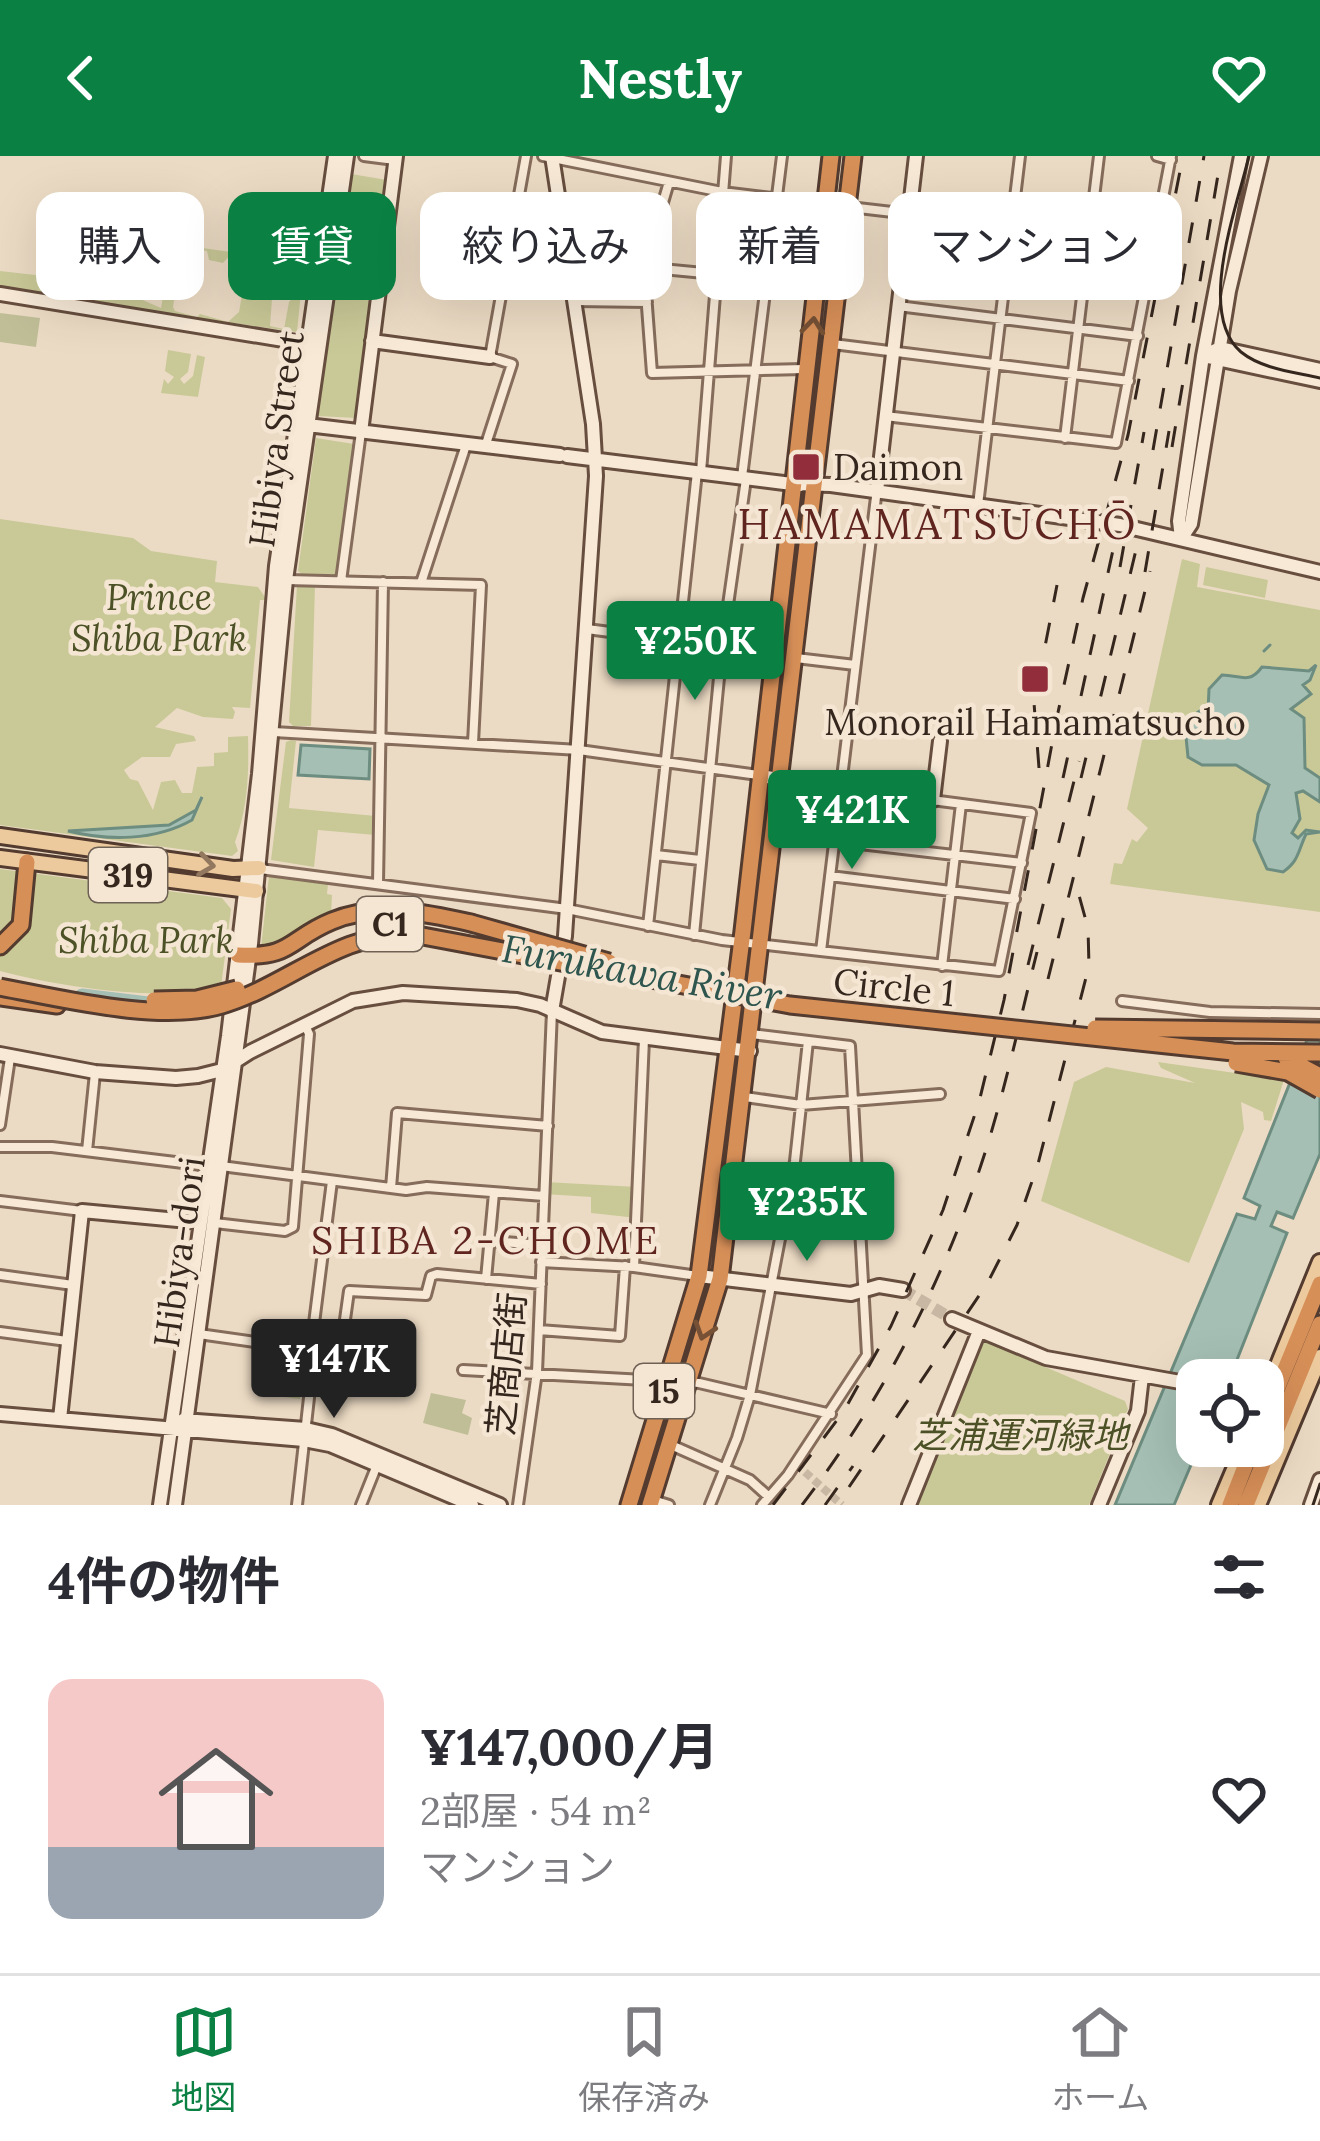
<!DOCTYPE html>
<html lang="ja">
<head>
<meta charset="utf-8">
<style>
  :root { --surface:#fff; --page:#f7f7f7; --text:#2b2b33; --muted:#7c7c81; --line:#e1e1e2; --accent:#0b8043 }
  body { margin:0; font-family:Lora,"Noto Sans JP",serif; background:var(--page); color:var(--text); height:100vh; display:flex; flex-direction:column; font-size:45px; white-space:nowrap }
  * { box-sizing:border-box; margin:0 }
  p { font-size:39px; color:var(--muted) }
  .icon { flex:none; width:66px; height:66px; fill:none; stroke:currentColor; stroke-width:2; stroke-linecap:round; stroke-linejoin:round }
  .map { position:relative; height:1349px; overflow:hidden }
  .side { display:flex; flex-direction:column; background:var(--surface); flex:1 }
  .side>* { flex:none }
  .hud { position:absolute; left:36px; top:36px; width:1248px; height:108px; display:flex; gap:24px }
  .fabs { position:absolute; left:1176px; top:1203px; display:grid; gap:24px }
  .fabs a { display:grid; place-items:center; width:108px; height:108px; border-radius:24px; background:var(--surface); box-shadow:0 12px 48px #0002; font-size:60px }
  .price { position:absolute; translate:-50% -102px; padding:0 27px; border-radius:12px; background:var(--accent); color:#fff; font-size:39px; line-height:78px; filter:drop-shadow(0 3px 6px #0008) }
  .price::after { content:''; position:absolute; left:50%; top:72px; width:36px; height:27px; margin-left:-18px; background:inherit; clip-path:polygon(0 0,100% 0,50% 100%) }
  .price.selected { background:#222; color:#fff }
  ul { padding:0; list-style:none }
  li { display:flex; align-items:center; gap:36px; height:300px; padding:0 48px }
  li span { display:grid; place-items:center; flex:none; width:336px; height:240px; border-radius:24px; color:#555 }
  li>.icon { margin-inline-start:auto }
  span .icon { width:144px; height:144px; fill:#fffc; stroke-width:1 }
  li b { font-size:51px }
  h2 { display:flex; justify-content:space-between; align-items:center; height:144px; padding:0 48px; font-size:51px }
  .tag { padding:0 42px; border-radius:24px; background:var(--surface); box-shadow:0 12px 48px #0002; font-size:42px; line-height:108px }
  .tag.selected { background:var(--accent); color:#fff }
  header { display:flex; justify-content:space-between; align-items:center; height:156px; padding:0 48px; background:var(--accent); color:#fff; font-size:54px; font-weight:700 }
  .menu { display:flex; justify-content:space-around; align-items:center; height:168px; border-top:3px solid var(--line); background:var(--surface); font-size:33px; color:var(--muted) }
  .menu a { display:grid; justify-items:center; gap:6px }
  .menu .selected { color:var(--accent) }
  .map>svg:first-child { display:block }
  .green { fill:#c9c998 }
  .cemetery { fill:#bfbe97 }
  .water { fill:#a5bfb4; stroke:#6d8d81; stroke-width:3 }
  .lines { fill:none; stroke-linecap:round; stroke-linejoin:round }
  .stream { stroke:#6d8d81; stroke-width:3 }
  .river { stroke:#a5bfb4; stroke-width:15 }
  .street-tunnel { stroke:#c8b7a3; stroke-width:8; stroke-dasharray:8 4; stroke-linecap:butt }
  .secondary-tunnel { stroke:#c8b7a3; stroke-width:12; stroke-dasharray:12 6; stroke-linecap:butt }
  .street-casing { stroke:#856c5b; stroke-width:14 }
  .secondary-casing { stroke:#674e3e; stroke-width:18 }
  .primary-casing { stroke:#533b2f; stroke-width:20 }
  .highway-casing { stroke:#533b2f; stroke-width:21 }
  .street { stroke:#f7e9d6; stroke-width:8 }
  .secondary { stroke:#f7e9d6; stroke-width:12 }
  .primary { stroke:#edca9d; stroke-width:14 }
  .highway { stroke:#d78f58; stroke-width:15 }
  .tram { stroke:#36271e; stroke-width:3 }
  .rail { stroke:#36271e; stroke-width:3; stroke-dasharray:21 21; stroke-linecap:butt }
  .highway-bridge-casing { stroke:#533b2f; stroke-width:21; stroke-linecap:butt }
  .highway-bridge { stroke:#d78f58; stroke-width:15 }
  .oneway { stroke:#765135 }
  .oneway2 { stroke:#92785e }
  .poi-dot { fill:#922e3b; stroke:#f4e6d3; stroke-width:4.5 }
  .labels { text-anchor:middle; dominant-baseline:central; stroke-width:9; stroke-linejoin:round; paint-order:stroke }
  .shield { fill:#f4e6d3; stroke:#6f6054; stroke-width:3 }
  .shield-label { font-size:33px; font-weight:bold; fill:#36271e }
  .street-label { font-size:36px; fill:#36271e; stroke:#f4e6d3 }
  .poi-label { font-size:36px; fill:#36271e; stroke:#f4e6d3; text-anchor:start }
  .park-label { font-size:36px; font-style:italic; fill:#4c5126; stroke:#f4e6d3 }
  .water-label { font-size:39px; font-style:italic; fill:#2e554e; stroke:#f4e6d3 }
  .neighbourhood-label { font-size:39px; letter-spacing:3px; fill:#612520; stroke:#f4e6d3 }
  .quarter-label { font-size:42px; letter-spacing:3px; fill:#612520; stroke:#f4e6d3 }
</style>
</head>
<body>
<header><svg class="icon" aria-label="back" viewBox="0 0 24 24"><path d="M15 5l-7 7 7 7"/></svg>Nestly<svg class="icon" aria-label="heart" viewBox="0 0 24 24"><path d="M12 20l-8-8c-3-5 5-10 8-4 3-6 11-1 8 4z"/></svg></header>
<div class="map">
<svg width="1320" height="1349" viewBox="0 0 1320 1349">
  <rect width="100%" height="100%" fill="#ecdbc4"/>
  <path class="green" d="M351,18L387,24L356,262L317,260Z
    M80,72H85C82,97 64,101 61,124L65,127L128,139L135,98L126,91L103,87L104,79L143,85L138,142L161,152L169,108L180,109L173,151L175,155L197,161L200,158L228,166L239,156L242,139L272,143L270,170L284,173L289,146L297,136L293,125L282,121L272,127L259,108L239,105V99L231,98L223,107L209,104L207,95L200,94L189,104L192,115H188V90L304,106L297,176L0,134V115L53,121L65,95H69L71,78Z
    M168,194L191,198L188,216L180,223L184,228L193,220L197,199L205,201L198,241L161,237L164,223L168,228L174,221L165,215Z
    M316,282L354,288L336,421L303,419L298,415Z
    M0,363L133,382L151,395L217,405L215,426L258,431L267,444H260L250,552L232,551L235,556L233,563L203,561L177,552L155,571L194,580L196,585L176,588L170,601H142L124,614L130,623L138,625L153,654L161,626L175,624L182,637H192L197,611L214,610V597L228,596V581L248,580C249,616 248,652 235,686L238,695L232,700L0,669Z
    M1182,403L1200,408L1197,431L1320,454V756L1110,728L1114,707L1122,708L1132,683L1137,686L1148,672L1127,653Z
    M1206,411L1268,424L1265,442L1203,429Z
    M297,429L315,430L311,570H293L289,566Z
    M291,584L296,585L289,652L376,660L375,679L318,674L314,711L271,704L286,586Z
    M0,713L222,742L231,753L221,831C164,847 55,830 0,815Z
    M269,720L328,728L327,738L332,739L331,759L275,792L261,791Z
    M1158,906L1284,924L1271,965L1264,964L1263,956L1241,946L1244,973L1189,1107L1041,1045L1074,926L1106,911L1195,927L1161,912Z
    M545,1026L638,1031L637,1062L591,1057V1041L544,1038Z
    M275,1171L308,1175L300,1243L267,1239Z
    M987,1186L1125,1245L1128,1253L1089,1349H915L978,1189Z"/>
  <path class="cemetery" d="M0,157L40,162L36,191L0,186Z
    M431,1237L466,1244L462,1257L472,1262L468,1279L423,1267Z"/>
  <path class="water" d="M1316,509L1310,524L1303,529L1311,538L1291,553L1304,562L1305,612L1320,622V646L1303,635L1296,637L1300,663L1292,677L1298,682L1306,674L1320,676L1306,678C1298,695 1299,705 1283,716L1267,713L1254,684L1258,658L1269,629L1236,609H1202L1188,601L1186,581L1192,572L1190,562L1201,554L1204,558L1208,555L1209,533L1222,519C1240,519 1249,529 1262,511L1309,515Z
    M301,589L370,593L369,623L298,619Z
    M202,641L192,664C155,685 108,685 68,675L169,669L196,654Z
    M1307,884H1320V998L1293,1062L1277,1056L1271,1070L1287,1077L1229,1224H1197L1199,1290L1174,1349H1115L1237,1058L1255,1063L1260,1050L1244,1042Z"/>
  <g class="lines">
    <path class="stream" d="M1264,495L1270,489"/>
    <path class="river" d="M82,840L148,848"/>
    <path class="street-tunnel" d="M269,1188L307,1192
      M796,1308L842,1349"/>
    <path class="secondary-tunnel" d="M903,1134L952,1163"/>
    <defs>
      <path id="street" d="M364,0L395,4
        M543,0L722,36L1012,70
        M1157,0L1171,4
        M669,26L644,111L652,217L804,213
        M1089,90L1153,97
        M568,104L767,123
        M905,106L1146,135
        M575,145L647,146
        M898,150L1138,180
        M833,188L1129,225
        M885,260L1116,287L1171,0
        M1065,282L1099,0
        M485,291L512,208L490,201L526,0
        M701,316L726,0
        M742,321L782,0
        M978,349L1020,0
        M287,424L481,429L473,587
        M341,425L361,276
        M421,427L466,289
        M587,473L772,497
        M796,502L855,509
        M274,576L579,594L758,619
        M834,685L1022,707
        M656,699L700,704
        M260,713L567,753L722,784L999,815L1031,657L840,632
        M830,720L1015,743
        M378,728L383,426
        M648,770L697,316
        M694,779L722,491L746,323
        M821,795L876,341
        M942,810L961,648
        M1122,845L1210,856L1320,858
        M751,878L850,890L867,1199L788,1319L762,1349
        M745,941L801,949L940,938
        M0,969L10,902
        M0,991H52L208,1010
        M87,995L95,917
        M221,1010L406,1034L427,1031L544,1040
        M735,1022L857,1044
        M391,1032L397,957L548,970
        M0,1045L82,1055
        M215,1067L285,1075L293,1071L309,878L305,869
        M490,1085L542,1089
        M541,1106L634,1111L698,1120
        M634,1111L644,883
        M0,1119L73,1129
        M486,1123L494,1037
        M539,1174L620,1180L625,1110
        M0,1176L67,1185
        M199,1178L269,1188
        M307,1192L315,1193L312,1183L332,1025
        M463,1214L699,1227L831,1258
        M671,1289L750,1324L769,1341
        M653,1344L669,1349
        M297,1349L314,1197L320,1190L337,1195L341,1192L349,1135L426,1139L431,1120L437,1118L541,1128
        M361,1349L377,1309
        M518,1349L537,1216L552,855
        M710,1349L737,1282L750,1239L795,1005L808,885"/>
      <path id="secondary" d="M552,0L593,268L596,320L565,780L552,855
        M1241,0L1203,200L1320,225
        M0,138L308,188
        M372,185L490,201
        M299,268L560,299
        M361,276L396,0
        M567,300L800,329
        M794,328L831,329L1120,369L1320,416
        M877,335L916,0
        M1181,382L1179,365L1203,200L1220,192L1320,214
        M1181,383L1191,368L1229,135L1261,0
        M760,620L840,632
        M933,644L940,585
        M0,898L95,916L176,922L198,920L222,914L250,896L353,845L403,837L517,844L540,849L602,876L750,895
        M699,1120L851,1138L879,1130L903,1134
        M952,1163L1046,1202L1197,1229
        M0,1258L304,1284L330,1289L472,1349
        M60,1263L82,1055L199,1066
        M183,1264L306,1273L332,1279L500,1349
        M160,1349L228,880L259,618L276,410L335,0
        M175,1349L251,788L286,424L347,0
        M909,1349L979,1175
        M1099,1349L1138,1255L1142,1220
        M1311,1349L1320,1324"/>
      <path id="primary" d="M0,680L233,713L259,712
        M0,702L256,735
        M1263,1246L1320,1106
        M1219,1349L1244,1290
        M1258,1349L1320,1201"/>
      <path id="highway" d="M0,790L21,769L27,706
        M238,799C293,802 288,783 332,765C376,746 427,757 471,767
        M0,841L57,849
        M1263,1267L1320,1128
        M629,1349L699,1120L743,775L831,0
        M650,1349L720,1123L853,0
        M1230,1349L1253,1290
        M1246,1349L1320,1168"/>
    </defs>
    <use href="#street" class="street-casing"/>
    <use href="#secondary" class="secondary-casing"/>
    <use href="#primary" class="primary-casing"/>
    <use href="#highway" class="highway-casing"/>
    <use href="#street" class="street"/>
    <use href="#secondary" class="secondary"/>
    <use href="#primary" class="primary"/>
    <use href="#highway" class="highway"/>
    <path class="tram" d="M1249,0C1237,51 1196,157 1241,196C1262,213 1294,216 1320,222
      M1313,1349L1320,1328"/>
    <path class="rail" d="M1172,291L1219,13
      M1153,294L1204,0
      M1120,411L1144,276
      M1145,416L1169,275
      M1039,612L1034,547L1057,429
      M1063,622L1113,394
      M1081,622L1136,394
      M1028,809L1079,605
      M1048,823L1150,415
      M849,1331L987,1128L1017,1069L1038,1008L1089,810L1088,772L1074,721
      M773,1349L844,1255L891,1170L943,1054L979,946L1004,844L1057,561L1083,442L1128,279L1183,0
      M802,1349C880,1247 941,1131 981,1009C1004,940 1019,867 1037,796
      M825,1349L853,1310"/>
    <defs>
      <path id="highway-bridge" d="M471,767L609,806
        M0,831C64,843 160,867 222,849C289,829 338,776 412,778L790,849L1233,896L1320,897
        M154,844L197,843L237,833
        M1095,872L1320,875
        M1286,902L1320,920
        M1236,907L1288,916L1320,934"/>
    </defs>
    <use href="#highway-bridge" class="highway-bridge-casing"/>
    <use href="#highway-bridge" class="highway-bridge"/>
  </g>
  <defs><path id="oneway-chevron" d="M-2-3.5L2.5 0L-2 3.5" fill="none" stroke-width="1.6" stroke-linecap="round" stroke-linejoin="round" transform="scale(3)"/></defs>
  <g class="oneway">
    <use href="#oneway-chevron" transform="translate(813 170) rotate(-84)"/>
    <use href="#oneway-chevron" transform="translate(704 1175) rotate(108)"/>
  </g>
  <use class="oneway2" href="#oneway-chevron" transform="translate(206 709) rotate(8)"/>
  <g class="poi-dot">
    <rect x="791" y="296" width="30" height="30" rx="6"/>
    <rect x="1020" y="508" width="30" height="30" rx="6"/>
  </g>
  <g class="labels">
    <g class="shield">
      <rect x="89" y="692" width="78" height="54" rx="9"/>
      <rect x="357" y="741" width="66" height="54" rx="9"/>
      <rect x="634" y="1208" width="60" height="54" rx="9"/>
    </g>
    <g class="shield-label">
      <text x="128" y="719">319</text>
      <text x="390" y="768">C1</text>
      <text x="664" y="1235">15</text>
    </g>
    <g class="street-label">
      <text transform="translate(276 283) rotate(-82)">Hibiya Street</text>
      <text transform="translate(894 831) rotate(6)">Circle 1</text>
      <text transform="translate(179 1096) rotate(-82)">Hibiya-dori</text>
      <text transform="translate(506 1208) rotate(-85)">芝商店街</text>
    </g>
    <g class="poi-label">
      <text x="833" y="311">Daimon</text>
      <text x="1035" y="566" text-anchor="middle">Monorail Hamamatsucho</text>
    </g>
    <g class="park-label">
      <text x="159" y="441">Prince<tspan x="159" dy="41">Shiba Park</tspan></text>
      <text x="146" y="784">Shiba Park</text>
      <text x="1020" y="1279">芝浦運河緑地</text>
    </g>
    <g class="water-label">
      <text transform="translate(642 816) rotate(10)">Furukawa River</text>
    </g>
    <g class="neighbourhood-label">
      <text x="486" y="1084">SHIBA 2-CHOME</text>
    </g>
    <g class="quarter-label">
      <text x="938" y="368">HAMAMATSUCHŌ</text>
    </g>
  </g>
</svg>
<div class="fabs">
<a><svg class="icon" aria-label="locate" viewBox="0 0 24 24"><circle cx="12" cy="12" r="6"/><path d="M12 2v4M12 18v4M2 12h4M18 12h4"/></svg></a>
</div>
<b class="price" style="left:695px;top:547px">¥250K</b>
<b class="price" style="left:852px;top:716px">¥421K</b>
<b class="price" style="left:807px;top:1108px">¥235K</b>
<b class="price selected" style="left:334px;top:1265px">¥147K</b>
<div class="hud">
<a class="tag">購入</a>
<a class="tag selected">賃貸</a>
<a class="tag">絞り込み</a>
<a class="tag">新着</a>
<a class="tag">マンション</a>
</div>
</div>
<section class="side">
<h2>4件の物件<svg class="icon" aria-label="filters" viewBox="0 0 24 24"><path d="M4 7h16M4 17h16"/><circle cx="9" cy="7" r="2"/><circle cx="15" cy="17" r="2"/></svg></h2>
<ul>
<li><span style="background:linear-gradient(#f6c9c9 70%,#9aa5b1 0)"><svg class="icon" aria-label="home" viewBox="0 0 24 24"><path d="M3 11l9-7 9 7M6 9v11h12V9"/></svg></span><div><b>¥147,000/月</b><p>2部屋 · 54 m²</p><p>マンション</p></div><svg class="icon" aria-label="heart" viewBox="0 0 24 24"><path d="M12 20l-8-8c-3-5 5-10 8-4 3-6 11-1 8 4z"/></svg></li>
</ul>
</section>
<nav class="menu">
<a class="selected"><svg class="icon" aria-label="map" viewBox="0 0 24 24"><path d="M3 6l6-2 6 2 6-2v14l-6 2-6-2-6 2zM9 4v14M15 6v14"/></svg>地図</a>
<a><svg class="icon" aria-label="saved" viewBox="0 0 24 24"><path d="M7 4h10v16l-5-4-5 4z"/></svg>保存済み</a>
<a><svg class="icon" aria-label="home" viewBox="0 0 24 24"><path d="M3 11l9-7 9 7M6 9v11h12V9"/></svg>ホーム</a>
</nav>
</body>
</html>
